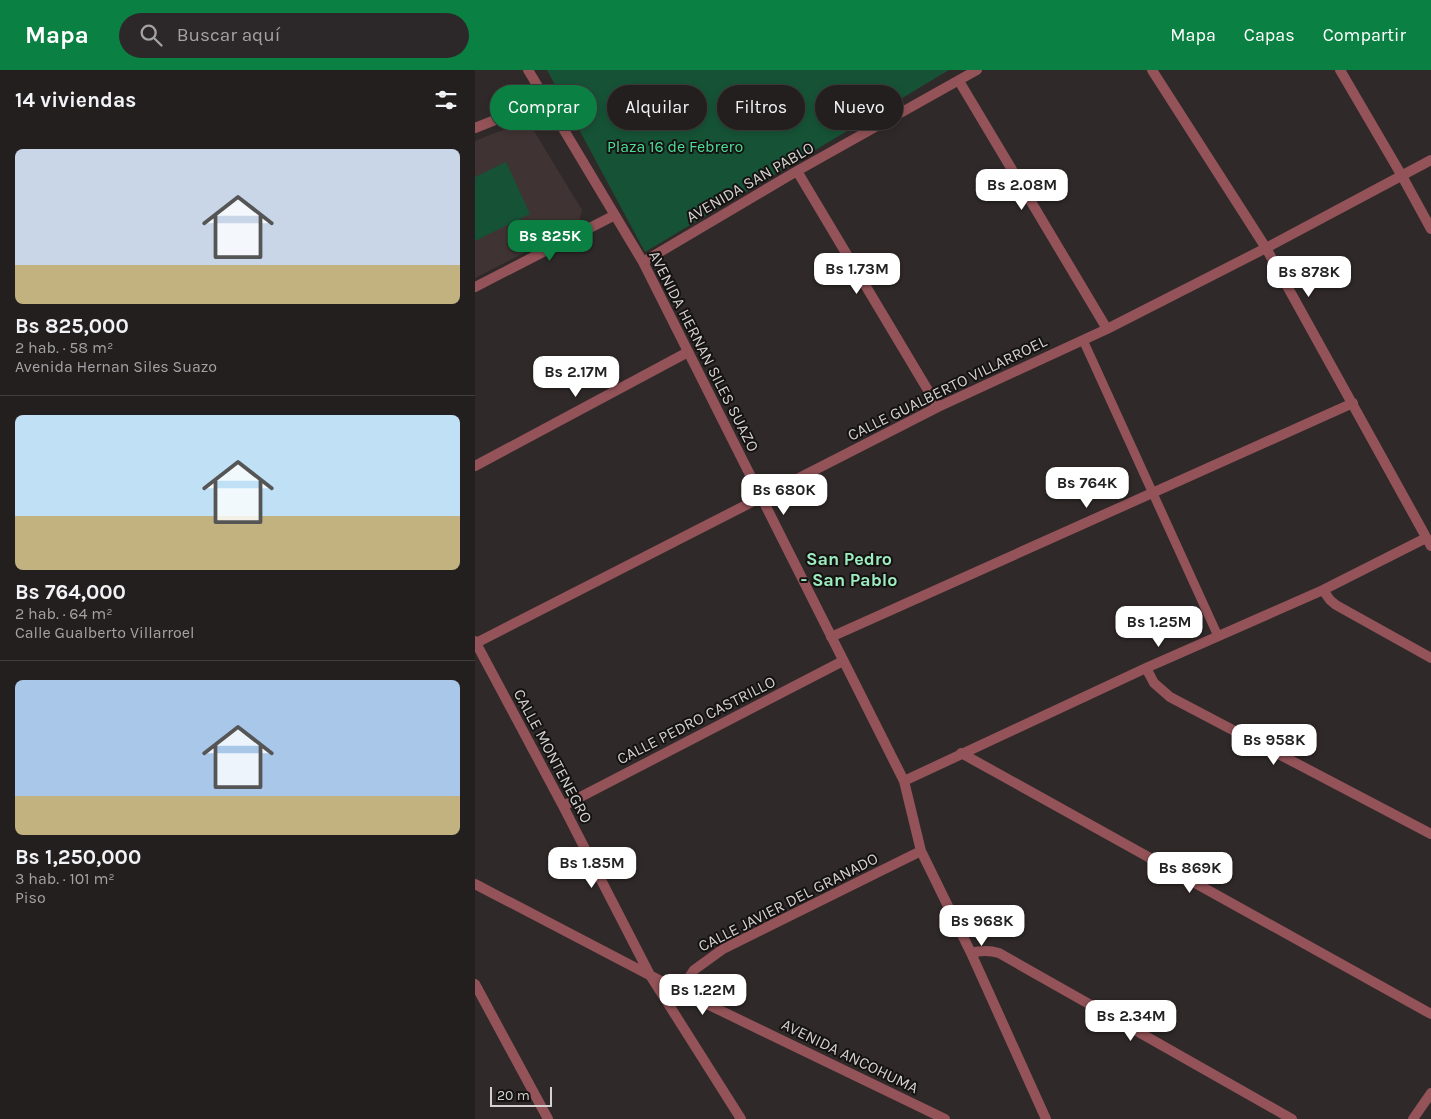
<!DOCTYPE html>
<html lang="es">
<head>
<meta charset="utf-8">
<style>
  :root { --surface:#241f1f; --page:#2c2728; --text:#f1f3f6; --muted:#a3a2a4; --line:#413d3d; --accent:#0b8043 }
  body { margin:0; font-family:Karla,sans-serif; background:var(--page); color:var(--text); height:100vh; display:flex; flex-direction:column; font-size:19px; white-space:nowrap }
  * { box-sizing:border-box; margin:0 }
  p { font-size:16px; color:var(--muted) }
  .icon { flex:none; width:28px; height:28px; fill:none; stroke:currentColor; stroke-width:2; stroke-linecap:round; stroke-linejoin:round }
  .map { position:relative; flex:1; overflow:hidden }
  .panel { display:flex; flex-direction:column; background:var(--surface); width:475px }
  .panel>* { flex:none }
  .hud { position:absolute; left:15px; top:15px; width:475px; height:45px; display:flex; gap:10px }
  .scale { position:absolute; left:15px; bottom:12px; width:62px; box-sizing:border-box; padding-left:5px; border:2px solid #d5d1d1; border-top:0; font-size:14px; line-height:18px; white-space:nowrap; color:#d5d1d1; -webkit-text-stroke:4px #151212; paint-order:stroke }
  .price { position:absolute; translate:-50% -42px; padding:0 11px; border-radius:10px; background:#fff; color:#222; font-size:16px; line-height:32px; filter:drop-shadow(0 1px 2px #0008) }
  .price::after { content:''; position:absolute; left:50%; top:30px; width:15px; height:11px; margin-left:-8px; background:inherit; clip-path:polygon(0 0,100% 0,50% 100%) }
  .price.on { background:var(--accent); color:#fff }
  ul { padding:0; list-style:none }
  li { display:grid; align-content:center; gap:10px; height:265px; padding:0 15px }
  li+li { border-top:1px solid var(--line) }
  li span { display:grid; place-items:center; height:155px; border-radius:8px; color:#555 }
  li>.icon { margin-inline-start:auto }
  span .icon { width:90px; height:90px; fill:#fffc; stroke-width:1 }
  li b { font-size:21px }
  h2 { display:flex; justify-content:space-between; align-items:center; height:60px; padding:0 15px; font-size:21px }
  .chip { padding:0 18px; border-radius:22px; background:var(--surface); box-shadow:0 2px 8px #0003,0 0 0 1px var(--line); font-size:18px; line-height:45px }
  .chip.on { background:var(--accent); color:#fff }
  header { display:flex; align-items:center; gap:30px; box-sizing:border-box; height:70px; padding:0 25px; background:var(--accent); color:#fff }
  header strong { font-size:24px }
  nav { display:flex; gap:28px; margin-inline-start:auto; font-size:18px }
  .search { width:350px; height:45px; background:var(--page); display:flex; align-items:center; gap:12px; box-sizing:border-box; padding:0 18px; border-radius:28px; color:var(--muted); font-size:19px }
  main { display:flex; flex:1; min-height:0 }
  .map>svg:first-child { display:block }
  .built { fill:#403333 }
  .green { fill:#165336 }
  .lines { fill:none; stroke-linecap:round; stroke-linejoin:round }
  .lane { stroke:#935358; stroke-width:9 }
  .street { stroke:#935358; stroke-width:10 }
  .labels { text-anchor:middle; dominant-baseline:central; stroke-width:4; stroke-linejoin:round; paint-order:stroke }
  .park-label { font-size:16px; fill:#4cde98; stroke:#151212 }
  .street-label { font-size:16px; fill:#d5d1d1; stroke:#151212 }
  .neighbourhood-label { font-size:18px; font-weight:bold; fill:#9decbf; stroke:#151212 }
</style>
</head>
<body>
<header>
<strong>Mapa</strong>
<div class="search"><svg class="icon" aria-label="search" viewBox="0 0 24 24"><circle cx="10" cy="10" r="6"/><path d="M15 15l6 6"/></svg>Buscar aquí</div>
<nav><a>Mapa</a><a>Capas</a><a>Compartir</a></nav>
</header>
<main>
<section class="panel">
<h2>14 viviendas<svg class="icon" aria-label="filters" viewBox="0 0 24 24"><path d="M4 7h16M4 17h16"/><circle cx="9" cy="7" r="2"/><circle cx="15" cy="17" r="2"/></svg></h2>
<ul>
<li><span style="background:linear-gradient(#c9d6e8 75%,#c2b280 0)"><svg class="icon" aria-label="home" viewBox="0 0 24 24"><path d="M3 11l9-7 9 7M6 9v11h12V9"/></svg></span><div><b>Bs 825,000</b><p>2 hab. · 58 m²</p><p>Avenida Hernan Siles Suazo</p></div></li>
<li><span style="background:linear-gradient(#bfe0f5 65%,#c2b280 0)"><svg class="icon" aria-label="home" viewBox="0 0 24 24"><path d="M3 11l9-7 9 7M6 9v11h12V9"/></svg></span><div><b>Bs 764,000</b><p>2 hab. · 64 m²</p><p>Calle Gualberto Villarroel</p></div></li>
<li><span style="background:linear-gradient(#a9c7e8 75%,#c2b280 0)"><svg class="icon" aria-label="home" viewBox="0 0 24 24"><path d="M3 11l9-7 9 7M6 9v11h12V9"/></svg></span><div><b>Bs 1,250,000</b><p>3 hab. · 101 m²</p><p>Piso</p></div></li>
</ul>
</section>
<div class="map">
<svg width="956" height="1049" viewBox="0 0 956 1049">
  <rect width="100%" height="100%" fill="#302929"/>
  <path class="built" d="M45,53L56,56L107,140L103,155L0,208V71Z"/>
  <path class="green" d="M72,0H474L170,182Z
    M31,92L55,144L0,171V107Z"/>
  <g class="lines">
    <path class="lane" d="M608,270L743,566"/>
    <path class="street" d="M53,0L168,192L429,711L446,781L496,883L571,1049
      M677,0L791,178L956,476
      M865,0L927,106L956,159
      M484,11L632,259
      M0,58L70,30
      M322,101L463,337
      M168,192L322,101L502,0
      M0,217L140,145
      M0,396L213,282
      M848,520L855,530L861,535L956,588
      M356,567L878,333
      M0,571L88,736L175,905L266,1049
      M1,573L463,337L632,259L791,178L956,90
      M671,598L679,613L695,627L956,764
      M486,683L956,944
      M429,711L671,598L848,520L951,468
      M88,736L368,591
      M0,814L205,921L470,1049
      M496,883C506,880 514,880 524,883L817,1049
      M0,914L73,1049
      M205,921L219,900L248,879L446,781
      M938,1049L956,1023"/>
  </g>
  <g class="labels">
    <g class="park-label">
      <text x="200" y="76">Plaza 16 de Febrero</text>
    </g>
    <g class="street-label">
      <text transform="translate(275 112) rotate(-30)">AVENIDA SAN PABLO</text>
      <text transform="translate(229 281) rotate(63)">AVENIDA HERNAN SILES SUAZO</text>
      <text transform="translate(472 318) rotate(-26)">CALLE GUALBERTO VILLARROEL</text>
      <text transform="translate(221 650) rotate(-27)">CALLE PEDRO CASTRILLO</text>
      <text transform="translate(78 686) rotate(62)">CALLE MONTENEGRO</text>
      <text transform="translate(313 832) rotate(-27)">CALLE JAVIER DEL GRANADO</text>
      <text transform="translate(375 986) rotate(26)">AVENIDA ANCOHUMA</text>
    </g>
    <g class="neighbourhood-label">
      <text x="374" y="489">San Pedro<tspan x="374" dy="21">- San Pablo</tspan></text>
    </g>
  </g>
</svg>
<div class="scale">20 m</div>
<b class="price" style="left:547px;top:141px">Bs 2.08M</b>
<b class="price on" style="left:75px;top:192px">Bs 825K</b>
<b class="price" style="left:382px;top:225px">Bs 1.73M</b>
<b class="price" style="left:834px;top:228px">Bs 878K</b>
<b class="price" style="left:101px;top:328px">Bs 2.17M</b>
<b class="price" style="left:612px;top:439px">Bs 764K</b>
<b class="price" style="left:309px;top:446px">Bs 680K</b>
<b class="price" style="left:684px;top:578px">Bs 1.25M</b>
<b class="price" style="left:799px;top:696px">Bs 958K</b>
<b class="price" style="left:117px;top:819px">Bs 1.85M</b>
<b class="price" style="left:715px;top:824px">Bs 869K</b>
<b class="price" style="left:507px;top:877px">Bs 968K</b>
<b class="price" style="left:228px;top:946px">Bs 1.22M</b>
<b class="price" style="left:656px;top:972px">Bs 2.34M</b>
<div class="hud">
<a class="chip on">Comprar</a>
<a class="chip">Alquilar</a>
<a class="chip">Filtros</a>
<a class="chip">Nuevo</a>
</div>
</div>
</main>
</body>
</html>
